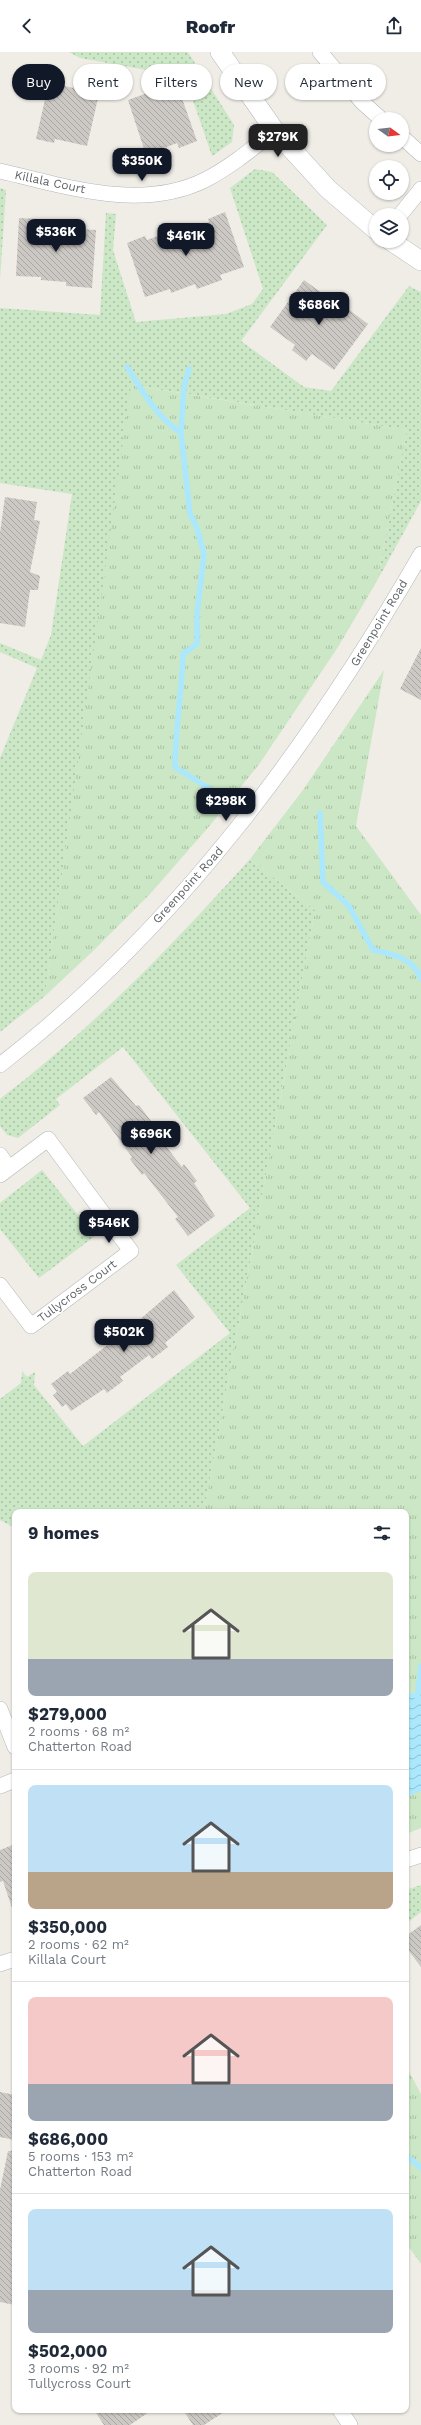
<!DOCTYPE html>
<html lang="en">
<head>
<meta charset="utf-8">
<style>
  :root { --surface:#fff; --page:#f6f6f7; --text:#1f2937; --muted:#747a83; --line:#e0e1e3; --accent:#111827 }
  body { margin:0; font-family:"Work Sans",sans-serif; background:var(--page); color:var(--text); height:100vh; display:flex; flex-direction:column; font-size:15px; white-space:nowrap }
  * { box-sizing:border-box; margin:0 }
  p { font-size:13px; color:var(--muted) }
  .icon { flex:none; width:22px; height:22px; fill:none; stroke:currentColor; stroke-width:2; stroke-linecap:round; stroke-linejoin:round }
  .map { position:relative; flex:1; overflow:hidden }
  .side { position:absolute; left:12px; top:1457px; width:397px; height:904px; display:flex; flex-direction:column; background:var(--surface); border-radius:8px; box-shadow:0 1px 3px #0004 }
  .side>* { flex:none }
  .guide { position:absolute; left:12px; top:12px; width:397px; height:36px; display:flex; gap:8px }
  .needle { width:26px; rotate:105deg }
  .controls { position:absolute; left:369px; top:60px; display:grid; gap:8px }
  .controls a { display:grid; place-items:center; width:40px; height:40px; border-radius:50%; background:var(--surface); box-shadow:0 1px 3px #0004; font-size:20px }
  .price { position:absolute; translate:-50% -34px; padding:0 9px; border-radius:8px; background:var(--accent); color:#fff; font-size:13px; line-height:26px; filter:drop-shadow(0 1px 2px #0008) }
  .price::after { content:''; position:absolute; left:50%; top:24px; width:12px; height:9px; margin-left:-6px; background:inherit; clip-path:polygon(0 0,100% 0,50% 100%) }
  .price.on { background:#222; color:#fff }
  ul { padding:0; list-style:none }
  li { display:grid; align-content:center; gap:8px; height:212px; padding:0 16px }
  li+li { border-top:1px solid var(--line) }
  li span { display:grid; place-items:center; height:124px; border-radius:8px; color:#555 }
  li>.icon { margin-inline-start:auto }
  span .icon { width:72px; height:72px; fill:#fffc; stroke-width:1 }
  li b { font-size:17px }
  h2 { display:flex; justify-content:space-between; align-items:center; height:48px; padding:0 16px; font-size:17px }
  .tag { padding:0 14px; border-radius:18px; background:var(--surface); box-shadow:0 1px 3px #0004; font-size:14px; line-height:36px }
  .tag.on { background:var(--accent); color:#fff }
  header { display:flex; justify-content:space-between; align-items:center; height:52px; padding:0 16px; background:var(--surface); font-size:18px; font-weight:800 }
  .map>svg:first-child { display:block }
  .grass { fill:url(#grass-dots) }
  .park { fill:url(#park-tufts) }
  .water { fill:url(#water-waves) }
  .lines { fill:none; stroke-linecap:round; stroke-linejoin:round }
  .stream { stroke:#abe8fd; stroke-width:5.5 }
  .building { fill:url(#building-back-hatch) }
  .minor-casing { stroke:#b2b6b9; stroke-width:16 }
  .tertiary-casing { stroke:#b2b6b9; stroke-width:20 }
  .minor { stroke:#fff; stroke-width:15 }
  .tertiary { stroke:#fff; stroke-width:19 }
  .labels { text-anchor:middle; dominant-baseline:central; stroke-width:3.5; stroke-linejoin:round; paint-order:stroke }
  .street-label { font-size:12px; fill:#5f6467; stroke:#fff }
</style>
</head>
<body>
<header><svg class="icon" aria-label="back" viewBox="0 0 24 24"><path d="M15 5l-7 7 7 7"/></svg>Roofr<svg class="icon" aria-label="share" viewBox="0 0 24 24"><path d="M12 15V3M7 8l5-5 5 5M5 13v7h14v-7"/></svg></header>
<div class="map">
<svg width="421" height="2373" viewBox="0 0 421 2373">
  <defs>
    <pattern id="grass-dots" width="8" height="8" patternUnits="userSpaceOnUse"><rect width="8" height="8" fill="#cbe7c5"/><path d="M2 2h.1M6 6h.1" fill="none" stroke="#a8bfa4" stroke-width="1.8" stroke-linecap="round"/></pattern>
    <pattern id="park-tufts" width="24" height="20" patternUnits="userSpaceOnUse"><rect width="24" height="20" fill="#cbe7c5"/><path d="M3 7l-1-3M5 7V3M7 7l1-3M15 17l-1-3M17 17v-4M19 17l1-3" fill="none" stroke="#a8bfa4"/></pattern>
    <pattern id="water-waves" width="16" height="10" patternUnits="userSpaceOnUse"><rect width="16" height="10" fill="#abe8fd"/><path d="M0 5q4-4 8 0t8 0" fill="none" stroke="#8ec0d1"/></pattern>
    <pattern id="building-back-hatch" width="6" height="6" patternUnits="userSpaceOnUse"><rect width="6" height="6" fill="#ccc8c4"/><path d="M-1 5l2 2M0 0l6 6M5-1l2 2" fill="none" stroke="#a9a6a3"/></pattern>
  </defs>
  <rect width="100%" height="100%" fill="#f0ede7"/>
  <path class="grass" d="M69,0H188L234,73L232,90L212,104L185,25L80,6Z
    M255,117L272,120L327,173L241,289L304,335L331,339L409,234L421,240V449L377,529L407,378L132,333L45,944L0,980V706L37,616L0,600V591L41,608L51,583L72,442L0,431V256L100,263L106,161L116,162L113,198L136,270L226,262L252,252L263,237L230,136Z
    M0,136L6,138L0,228Z
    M250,807L315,858L204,1460H15V1476L0,1468V1347L21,1331L22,1319L27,1325L35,1320L34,1333L83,1394L230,1281L176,1213L250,1156L123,995L56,1047L60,1053L18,1086L7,1083L0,1074V1047C93,976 172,894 250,807Z
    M42,1118L95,1184L39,1226L0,1177V1151Z
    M421,1833V1860L406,1872V1838Z"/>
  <path class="park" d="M131,333L407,378L377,529L338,595L260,711L212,771L151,841L93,899L45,944Z
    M384,618L356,774L421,863V1776L406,1782V1460H204L315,858L250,807L303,738Z
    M406,2014L421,2042V2212L406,2191Z"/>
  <path class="water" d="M406,1641H421V1739L406,1745Z"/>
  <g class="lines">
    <path class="stream" d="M127,315C143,340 156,364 181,381
      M189,317L184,335L181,381L190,462L197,476L204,502L197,562V592L183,602C182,640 175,677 175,715L210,737
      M320,761L323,830L349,854L373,898C392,902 414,906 421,927
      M417,1648L421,1614
      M406,2103L421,2116"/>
  </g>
  <path class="building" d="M85,25L102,29L87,94L55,87L54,91L36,87L49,30L73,36L74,31L83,33Z
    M178,35L197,89L179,96L177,91L146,103L128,48L153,39L154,43Z
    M225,160L244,215L220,223L222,228L197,237L195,232L171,241L170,237L145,245L127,191L145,184L147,188L177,177L179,181L209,170L208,167Z
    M19,166L38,167V170L63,172V176L96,178L92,236L66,234V230L41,228V225L16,224Z
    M304,228L330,247L332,245L368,272L334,318L312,302L306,309L292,298L295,293L270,275Z
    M5,445L37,450L34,468L40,469L30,520L40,524L38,538H30L25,575L0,571V481Z
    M421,596V648L400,637Z
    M111,1025L136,1054L139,1053L151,1069L148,1071L168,1097L182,1115L184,1112L197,1129L194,1131L215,1164L188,1184L175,1167L178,1165L144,1121L142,1123L130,1107L132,1105L99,1060L96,1063L83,1046Z
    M174,1238L195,1265L165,1291L168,1295L152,1307L149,1303L120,1325L123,1329L107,1341L104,1337L71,1359L66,1352L62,1355L53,1343L57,1340L51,1332L68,1319L70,1322L114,1288L112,1286L128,1274L130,1276Z
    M15,1792V1855L12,1856L3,1829L0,1830V1798Z
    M421,1873V1915L406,1895V1884Z
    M0,2040L15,2043V2088L0,2085Z
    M8,2099H15V2253L0,2250V2138Z
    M94,2358H152L130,2373H104Z
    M183,2358H227L204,2373H193Z"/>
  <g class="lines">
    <defs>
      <path id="minor" d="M320,0L362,50L381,67
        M402,85L421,102
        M0,119C66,134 140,160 205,128C230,115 252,97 275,79
        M400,163L421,137
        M0,1013C177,876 310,694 421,502
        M0,1103L9,1116
        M0,1123L48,1087L131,1199L31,1274L0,1233
        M0,1657L15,1695
        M0,1734L15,1728
        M406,1808L421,1803
        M0,1912L15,1907
        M340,2358L350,2373"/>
      <path id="tertiary" d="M220,0L275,79L328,137L376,178
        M391,189L421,209"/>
    </defs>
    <use href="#minor" class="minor-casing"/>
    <use href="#tertiary" class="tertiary-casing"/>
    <use href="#minor" class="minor"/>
    <use href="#tertiary" class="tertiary"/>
  </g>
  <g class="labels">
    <g class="street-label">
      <text transform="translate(50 130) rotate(12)">Killala Court</text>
      <text transform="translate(379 571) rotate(-59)">Greenpoint Road</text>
      <text transform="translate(188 833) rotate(-48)">Greenpoint Road</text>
      <text transform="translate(77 1239) rotate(-37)">Tullycross Court</text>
    </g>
  </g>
</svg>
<div class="controls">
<a><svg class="needle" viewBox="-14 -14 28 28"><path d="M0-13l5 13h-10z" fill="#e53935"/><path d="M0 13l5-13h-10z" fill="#747a83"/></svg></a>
<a><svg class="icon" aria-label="locate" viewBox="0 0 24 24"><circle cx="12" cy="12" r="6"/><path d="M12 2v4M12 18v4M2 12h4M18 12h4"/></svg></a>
<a><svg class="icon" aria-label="layers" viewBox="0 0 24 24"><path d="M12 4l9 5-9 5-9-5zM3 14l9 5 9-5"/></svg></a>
</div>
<b class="price on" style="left:278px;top:106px">$279K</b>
<b class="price" style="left:142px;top:130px">$350K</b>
<b class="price" style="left:56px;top:201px">$536K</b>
<b class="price" style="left:186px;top:205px">$461K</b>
<b class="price" style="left:319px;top:274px">$686K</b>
<b class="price" style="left:226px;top:770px">$298K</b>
<b class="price" style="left:151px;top:1103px">$696K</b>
<b class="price" style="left:109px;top:1192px">$546K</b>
<b class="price" style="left:124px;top:1301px">$502K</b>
<div class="guide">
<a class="tag on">Buy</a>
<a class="tag">Rent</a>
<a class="tag">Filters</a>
<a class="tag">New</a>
<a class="tag">Apartment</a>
</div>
<section class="side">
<h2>9 homes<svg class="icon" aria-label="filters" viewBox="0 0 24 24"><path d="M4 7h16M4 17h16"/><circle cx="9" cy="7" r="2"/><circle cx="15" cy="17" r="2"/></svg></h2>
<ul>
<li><span style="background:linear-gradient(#dfe7d0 70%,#9aa5b1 0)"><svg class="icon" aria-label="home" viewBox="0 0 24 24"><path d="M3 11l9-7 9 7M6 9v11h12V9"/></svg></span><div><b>$279,000</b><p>2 rooms · 68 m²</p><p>Chatterton Road</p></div></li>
<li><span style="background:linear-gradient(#bfe0f5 70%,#b9a48a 0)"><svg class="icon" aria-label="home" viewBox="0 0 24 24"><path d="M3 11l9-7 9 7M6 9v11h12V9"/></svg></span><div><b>$350,000</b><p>2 rooms · 62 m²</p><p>Killala Court</p></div></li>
<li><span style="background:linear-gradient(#f6c9c9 70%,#9aa5b1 0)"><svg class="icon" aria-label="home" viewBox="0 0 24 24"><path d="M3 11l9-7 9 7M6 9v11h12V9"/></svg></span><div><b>$686,000</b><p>5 rooms · 153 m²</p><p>Chatterton Road</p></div></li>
<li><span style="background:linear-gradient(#bfe0f5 65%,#9aa5b1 0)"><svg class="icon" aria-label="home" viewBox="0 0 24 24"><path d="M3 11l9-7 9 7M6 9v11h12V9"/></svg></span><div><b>$502,000</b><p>3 rooms · 92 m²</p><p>Tullycross Court</p></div></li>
</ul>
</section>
</div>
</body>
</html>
